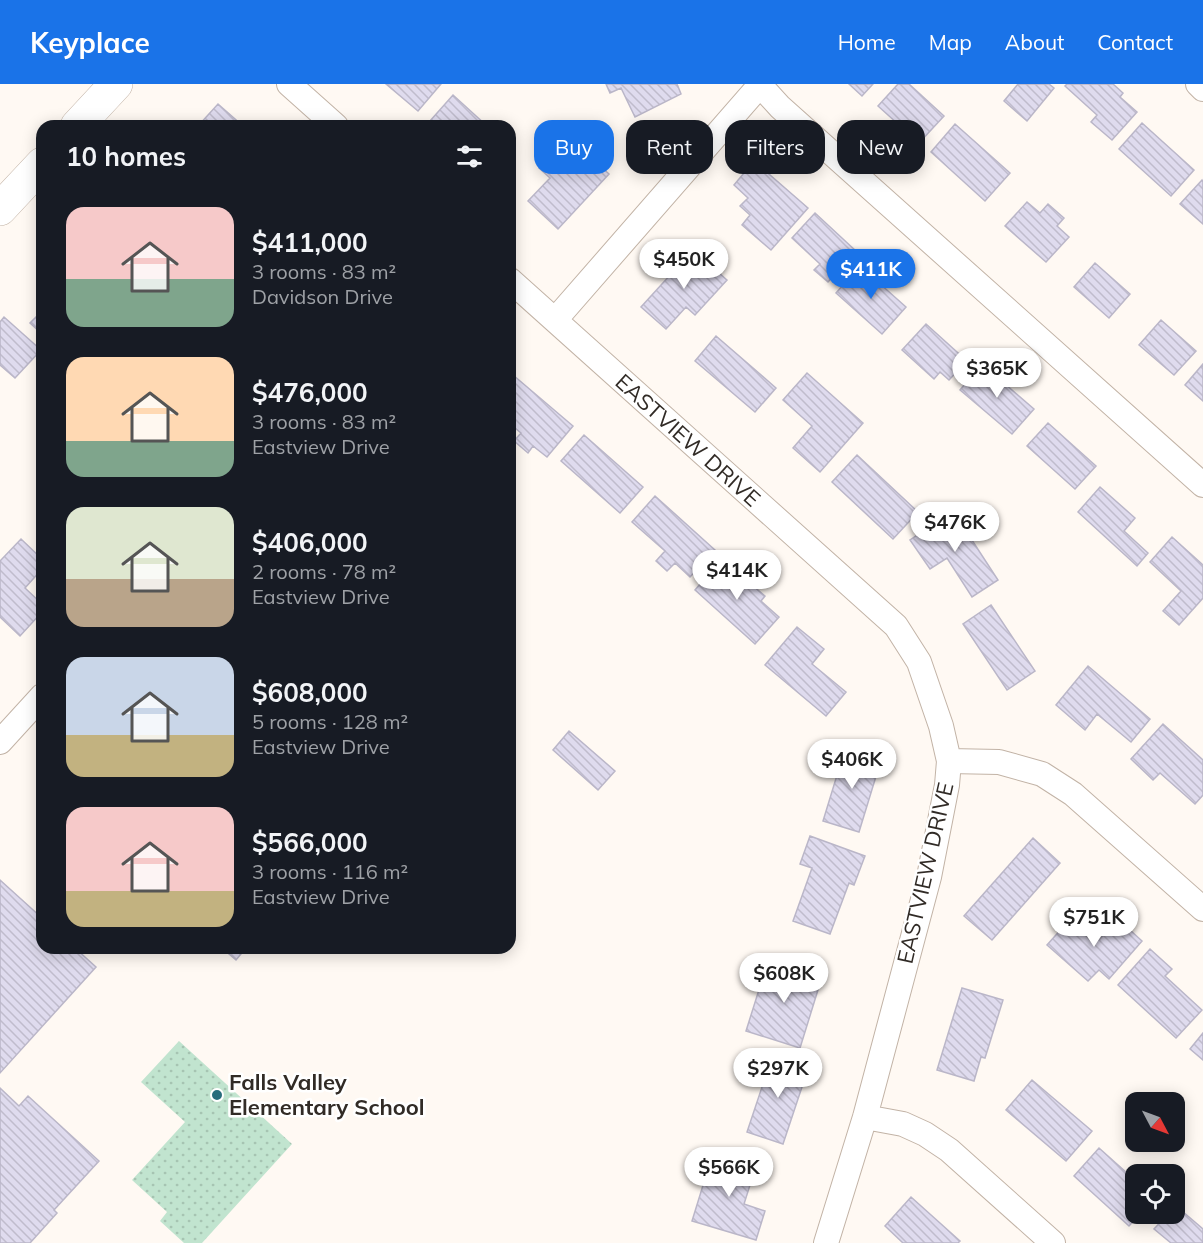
<!DOCTYPE html>
<html lang="en">
<head>
<meta charset="utf-8">
<style>
  :root { --surface:#171b24; --page:#20242c; --text:#f1f3f6; --muted:#9ea1a6; --accent:#1a73e8 }
  body { margin:0; font-family:Mulish,sans-serif; background:var(--page); color:var(--text); height:100vh; display:flex; flex-direction:column; font-size:22px; white-space:nowrap }
  * { box-sizing:border-box; margin:0 }
  p { font-size:20px; color:var(--muted) }
  .icon { flex:none; width:33px; height:33px; fill:none; stroke:currentColor; stroke-width:2; stroke-linecap:round; stroke-linejoin:round }
  .map { position:relative; flex:1; overflow:hidden }
  .side { position:absolute; left:36px; top:36px; width:480px; height:834px; display:flex; flex-direction:column; background:var(--surface); border-radius:18px; box-shadow:0 3px 15px #0003 }
  .side>* { flex:none }
  .guide { position:absolute; left:534px; top:36px; width:570px; height:54px; display:flex; gap:12px }
  .needle { width:39px; rotate:131deg }
  .fabs { position:absolute; left:1125px; top:1008px; display:grid; gap:12px }
  .fabs a { display:grid; place-items:center; width:60px; height:60px; border-radius:12px; background:var(--surface); box-shadow:0 3px 15px #0003; font-size:30px }
  .price { position:absolute; translate:-50% -51px; padding:0 14px; border-radius:21px; background:#fff; color:#222; font-size:20px; line-height:39px; filter:drop-shadow(0 2px 3px #0008) }
  .price::after { content:''; position:absolute; left:50%; top:36px; width:18px; height:14px; margin-left:-9px; background:inherit; clip-path:polygon(0 0,100% 0,50% 100%) }
  .price.on { background:var(--accent); color:#fff }
  ul { padding:0; list-style:none }
  li { display:flex; align-items:center; gap:18px; height:150px; padding:0 30px }
  li span { display:grid; place-items:center; flex:none; width:168px; height:120px; border-radius:18px; color:#555 }
  li>.icon { margin-inline-start:auto }
  span .icon { width:72px; height:72px; fill:#fffc; stroke-width:1 }
  li b { font-size:26px }
  h2 { display:flex; justify-content:space-between; align-items:center; height:72px; padding:0 30px; font-size:26px }
  .pill { padding:0 21px; border-radius:18px; background:var(--surface); box-shadow:0 3px 15px #0003; font-size:21px; line-height:54px }
  .pill.on { background:var(--accent); color:#fff }
  header { display:flex; align-items:center; gap:36px; box-sizing:border-box; height:84px; padding:0 30px; background:var(--accent); color:#fff }
  header strong { font-size:28px }
  nav { display:flex; gap:33px; margin-inline-start:auto; font-size:21px }
  .map>svg:first-child { display:block }
  .park { fill:url(#park-dots) }
  .building { fill:url(#building-back-hatch); stroke:#bab6c8; stroke-width:1.5 }
  .lines { fill:none; stroke-linecap:round; stroke-linejoin:round }
  .minor-casing { stroke:#c2b3a6; stroke-width:26 }
  .secondary-casing { stroke:#c2b3a6; stroke-width:34 }
  .minor { stroke:#fff; stroke-width:24 }
  .secondary { stroke:#fff; stroke-width:33 }
  .poi-dot { fill:#276d7c; stroke:#fff; stroke-width:2 }
  .labels { text-anchor:middle; dominant-baseline:central; stroke-width:5; stroke-linejoin:round; paint-order:stroke }
  .street-label { font-size:22px; fill:#312b26; stroke:#fff }
  .poi-label { font-size:22px; font-weight:bold; fill:#312b26; stroke:#fff; text-anchor:start }
</style>
</head>
<body>
<header>
<strong>Keyplace</strong>
<nav><a>Home</a><a>Map</a><a>About</a><a>Contact</a></nav>
</header>
<div class="map">
<svg width="1203" height="1159" viewBox="0 0 1203 1159">
  <defs>
    <pattern id="park-dots" width="8" height="8" patternUnits="userSpaceOnUse" patternTransform="scale(1.5)"><rect width="8" height="8" fill="#c1e4cf"/><path d="M2 2h.1M6 6h.1" fill="none" stroke="#a6c4b2" stroke-width="1.8" stroke-linecap="round"/></pattern>
    <pattern id="building-back-hatch" width="6" height="6" patternUnits="userSpaceOnUse" patternTransform="scale(1.5)"><rect width="6" height="6" fill="#dfdbee"/><path d="M-1 5l2 2M0 0l6 6M5-1l2 2" fill="none" stroke="#c0bccc"/></pattern>
  </defs>
  <rect width="100%" height="100%" fill="#fff9f3"/>
  <path class="park" d="M179,957L292,1060L202,1159H184L160,1137L167,1128L132,1096L185,1038L141,998Z"/>
  <path class="building" d="M386,0H441L418,27Z
    M606,0H677L681,10L635,33L621,4L610,9Z
    M849,0H873L862,12Z
    M898,0H909L944,32L919,59L878,22Z
    M1018,0H1049L1054,4L1027,37L1004,17Z
    M1067,0H1113L1123,9L1120,13L1137,28L1112,56L1091,38L1097,31L1065,2Z
    M453,11L487,42H435L430,37Z
    M218,20L243,42H198Z
    M1142,39L1194,86L1171,112L1119,65Z
    M955,40L1010,89L985,117L931,68Z
    M582,65L609,90L558,145L528,117L550,94L539,84L550,72L565,85Z
    M754,77L808,124L771,166L742,141L750,131L740,122L748,114L734,101Z
    M1202,96L1203,98V140L1180,120Z
    M1027,118L1040,129L1048,120L1064,134L1057,142L1069,153L1046,178L1005,142Z
    M815,129L856,167L828,198L814,186L820,180L792,154Z
    M693,166L727,196L695,231L686,223L666,245L641,223Z
    M1095,179L1130,210L1109,234L1074,203Z
    M860,182L906,223L882,250L836,209Z
    M42,227V250L30,239Z
    M4,233L41,266L15,294L0,281V238Z
    M1161,236L1196,267L1174,291L1139,261Z
    M926,240L967,277L949,296L940,288L934,295L902,266Z
    M716,252L776,304L755,328L695,277Z
    M982,280L1034,325L1012,350L960,306Z
    M1203,280V317L1185,301Z
    M807,289L863,339L820,388L793,364L812,342L783,316Z
    M513,291L573,342L547,373L533,362L528,369L514,357L521,349L510,340V295Z
    M1048,339L1096,382L1075,405L1027,362Z
    M584,351L643,403L620,429L561,377Z
    M857,371L918,428L893,455L832,398Z
    M1100,403L1135,434L1124,447L1148,469L1137,482L1078,428Z
    M655,412L715,466L690,493L675,479L667,487L656,477L665,467L632,438Z
    M953,427L998,496L972,513L947,474L930,485L910,456Z
    M1172,453L1203,481V514L1179,541L1163,527L1181,507L1150,478Z
    M21,455L42,475V485L25,504L42,520V528L20,552L0,533V477Z
    M722,475L765,512L761,517L779,533L755,560L695,506Z
    M991,521L1035,587L1007,606L963,540Z
    M797,543L824,565L812,580L846,608L826,632L765,581Z
    M1088,582L1150,635L1131,658L1097,630L1085,646L1056,621Z
    M1163,640L1203,676V711L1195,720L1160,689L1153,696L1131,675Z
    M569,647L615,687L598,706L553,666Z
    M845,665L881,676L859,748L823,737Z
    M810,752L865,772L854,801L849,799L830,850L793,837L812,784L800,780Z
    M1033,754L1060,779L992,856L964,832Z
    M0,796L42,834V864H75L96,883L0,989Z
    M1072,833L1099,856L1118,835L1142,857L1109,895L1099,886L1088,897L1047,861Z
    M222,864H246L236,876Z
    M1150,865L1172,885L1165,892L1202,926L1176,954L1118,901Z
    M768,877L822,893L800,964L746,947Z
    M962,904L1003,916L985,974L981,973L974,997L937,986Z
    M1203,949V976L1190,965Z
    M773,970L809,982L783,1060L747,1048Z
    M1032,996L1092,1047L1066,1077L1006,1026Z
    M0,1004L19,1022L28,1012L99,1077L54,1126L57,1129L30,1159H0Z
    M1099,1064L1136,1097V1130H1140L1129,1142L1074,1092Z
    M713,1069L756,1082L744,1120L765,1127L756,1156L692,1137Z
    M911,1113L960,1157L958,1159H903L885,1142Z
    M1175,1121L1203,1145V1159H1171L1154,1145L1168,1130H1174Z"/>
  <g class="lines">
    <defs>
      <path id="minor" d="M289,0L336,42
        M759,0L780,23L1203,401
        M1198,0L1203,5
        M510,196L896,542L919,578L941,642L949,677L947,701L929,793L865,1033L826,1159
        M555,236L760,1
        M0,658L42,612
        M949,677L999,678L1042,690L1073,710L1203,825
        M865,1033L903,1040L925,1050L949,1066L1053,1159"/>
      <path id="secondary" d="M77,42L116,0
        M0,125L42,80"/>
    </defs>
    <use href="#minor" class="minor-casing"/>
    <use href="#secondary" class="secondary-casing"/>
    <use href="#minor" class="minor"/>
    <use href="#secondary" class="secondary"/>
  </g>
  <circle class="poi-dot" cx="217" cy="1011" r="6"/>
  <g class="labels">
    <g class="street-label">
      <text transform="translate(688 356) rotate(42)">EASTVIEW DRIVE</text>
      <text transform="translate(925 789) rotate(-77)">EASTVIEW DRIVE</text>
    </g>
    <g class="poi-label">
      <text x="229" y="998">Falls Valley<tspan x="229" dy="25">Elementary School</tspan></text>
    </g>
  </g>
</svg>
<div class="fabs">
<a><svg class="needle" viewBox="-14 -14 28 28"><path d="M0-13l5 13h-10z" fill="#e53935"/><path d="M0 13l5-13h-10z" fill="#9ea1a6"/></svg></a>
<a><svg class="icon" aria-label="locate" viewBox="0 0 24 24"><circle cx="12" cy="12" r="6"/><path d="M12 2v4M12 18v4M2 12h4M18 12h4"/></svg></a>
</div>
<b class="price" style="left:684px;top:206px">$450K</b>
<b class="price on" style="left:871px;top:216px">$411K</b>
<b class="price" style="left:997px;top:315px">$365K</b>
<b class="price" style="left:955px;top:469px">$476K</b>
<b class="price" style="left:737px;top:517px">$414K</b>
<b class="price" style="left:852px;top:706px">$406K</b>
<b class="price" style="left:1094px;top:864px">$751K</b>
<b class="price" style="left:784px;top:920px">$608K</b>
<b class="price" style="left:778px;top:1015px">$297K</b>
<b class="price" style="left:729px;top:1114px">$566K</b>
<div class="guide">
<a class="pill on">Buy</a>
<a class="pill">Rent</a>
<a class="pill">Filters</a>
<a class="pill">New</a>
</div>
<section class="side">
<h2>10 homes<svg class="icon" aria-label="filters" viewBox="0 0 24 24"><path d="M4 7h16M4 17h16"/><circle cx="9" cy="7" r="2"/><circle cx="15" cy="17" r="2"/></svg></h2>
<ul>
<li><span style="background:linear-gradient(#f6c9c9 60%,#7fa58c 0)"><svg class="icon" aria-label="home" viewBox="0 0 24 24"><path d="M3 11l9-7 9 7M6 9v11h12V9"/></svg></span><div><b>$411,000</b><p>3 rooms · 83 m²</p><p>Davidson Drive</p></div></li>
<li><span style="background:linear-gradient(#ffd9b3 70%,#7fa58c 0)"><svg class="icon" aria-label="home" viewBox="0 0 24 24"><path d="M3 11l9-7 9 7M6 9v11h12V9"/></svg></span><div><b>$476,000</b><p>3 rooms · 83 m²</p><p>Eastview Drive</p></div></li>
<li><span style="background:linear-gradient(#dfe7d0 60%,#b9a48a 0)"><svg class="icon" aria-label="home" viewBox="0 0 24 24"><path d="M3 11l9-7 9 7M6 9v11h12V9"/></svg></span><div><b>$406,000</b><p>2 rooms · 78 m²</p><p>Eastview Drive</p></div></li>
<li><span style="background:linear-gradient(#c9d6e8 65%,#c2b280 0)"><svg class="icon" aria-label="home" viewBox="0 0 24 24"><path d="M3 11l9-7 9 7M6 9v11h12V9"/></svg></span><div><b>$608,000</b><p>5 rooms · 128 m²</p><p>Eastview Drive</p></div></li>
<li><span style="background:linear-gradient(#f6c9c9 70%,#c2b280 0)"><svg class="icon" aria-label="home" viewBox="0 0 24 24"><path d="M3 11l9-7 9 7M6 9v11h12V9"/></svg></span><div><b>$566,000</b><p>3 rooms · 116 m²</p><p>Eastview Drive</p></div></li>
</ul>
</section>
</div>
</body>
</html>
